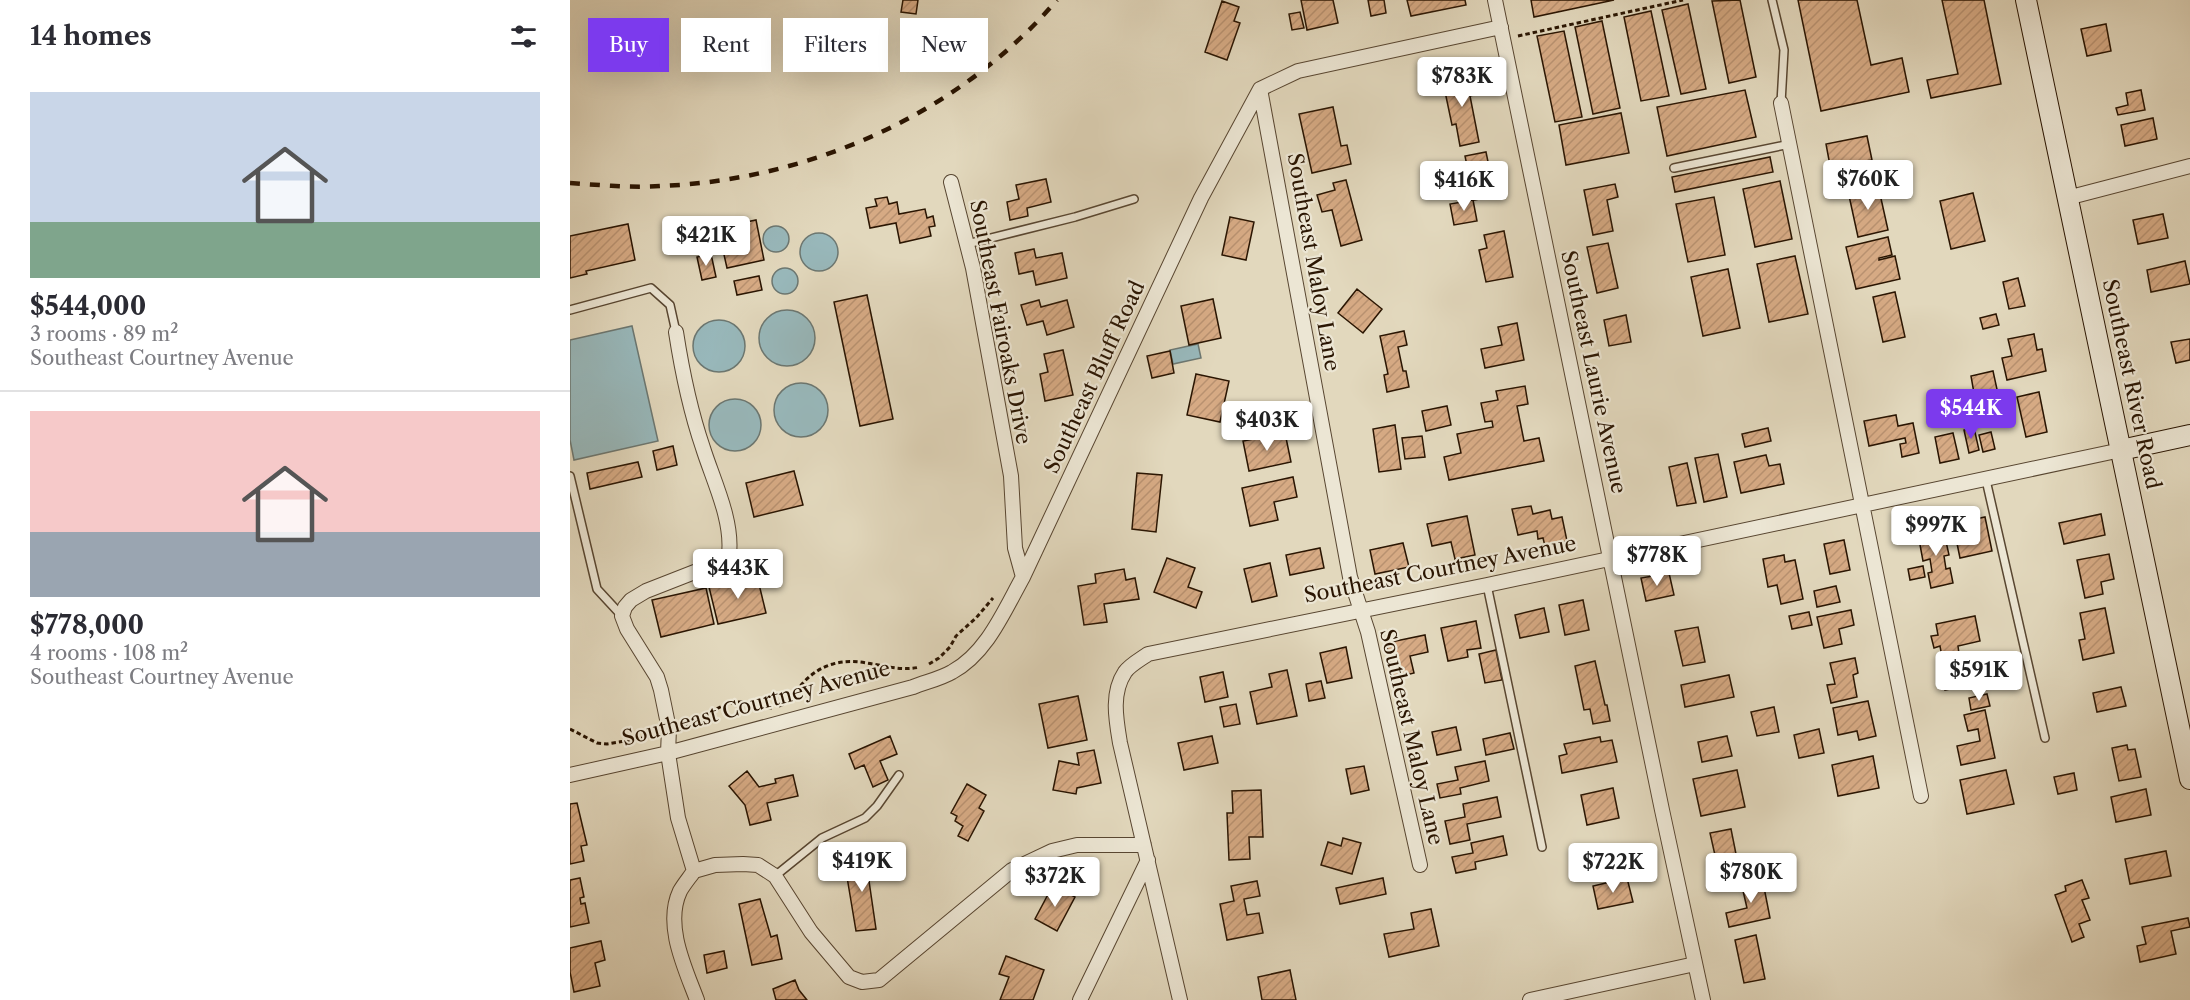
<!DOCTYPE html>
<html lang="en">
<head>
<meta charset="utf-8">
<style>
  :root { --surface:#fff; --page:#f2f2f3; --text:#2b2b33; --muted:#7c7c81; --line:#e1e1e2; --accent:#7c3aed }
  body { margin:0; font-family:"Libre Caslon Text",serif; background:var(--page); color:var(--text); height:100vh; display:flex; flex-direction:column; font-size:22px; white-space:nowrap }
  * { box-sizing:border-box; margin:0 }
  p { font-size:20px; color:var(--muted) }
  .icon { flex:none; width:33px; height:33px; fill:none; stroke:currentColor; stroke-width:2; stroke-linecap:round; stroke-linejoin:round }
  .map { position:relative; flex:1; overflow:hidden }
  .side { display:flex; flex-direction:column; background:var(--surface); width:570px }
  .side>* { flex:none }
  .guide { position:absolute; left:18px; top:18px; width:570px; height:54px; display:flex; gap:12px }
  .price { position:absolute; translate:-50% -51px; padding:0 14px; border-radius:6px; background:#fff; color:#222; font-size:20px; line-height:39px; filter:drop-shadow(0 2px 3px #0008) }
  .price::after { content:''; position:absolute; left:50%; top:36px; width:18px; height:14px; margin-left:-9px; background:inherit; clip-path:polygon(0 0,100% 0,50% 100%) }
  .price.active { background:var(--accent); color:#fff }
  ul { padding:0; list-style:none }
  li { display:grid; align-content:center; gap:12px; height:318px; padding:0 30px }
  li+li { border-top:2px solid var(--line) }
  li span { display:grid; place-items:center; height:186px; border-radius:0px; color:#555 }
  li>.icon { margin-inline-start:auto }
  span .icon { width:108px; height:108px; fill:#fffc; stroke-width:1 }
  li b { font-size:26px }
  h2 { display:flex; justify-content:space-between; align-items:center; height:72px; padding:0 30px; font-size:26px }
  .tag { padding:0 21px; border-radius:0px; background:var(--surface); box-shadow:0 6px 24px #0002; font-size:21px; line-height:54px }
  .tag.active { background:var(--accent); color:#fff }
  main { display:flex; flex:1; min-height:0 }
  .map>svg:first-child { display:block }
  .water { fill:#98b8bb; stroke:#6c7771; stroke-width:1.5 }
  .building { fill:url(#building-hatch); stroke:#2a1502; stroke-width:1.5 }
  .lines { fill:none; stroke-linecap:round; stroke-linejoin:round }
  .lane-casing { stroke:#584631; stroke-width:10 }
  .street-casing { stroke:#584631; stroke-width:16 }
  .secondary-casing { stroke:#2a1502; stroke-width:22 }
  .path { stroke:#2a1502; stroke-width:3; stroke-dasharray:4.5 3; stroke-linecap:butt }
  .lane { stroke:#ece6d4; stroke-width:7 }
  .street { stroke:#ece6d4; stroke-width:14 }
  .secondary { stroke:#ece6d4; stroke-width:20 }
  .rail { stroke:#2a1502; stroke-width:4.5; stroke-dasharray:10 10; stroke-linecap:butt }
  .labels { text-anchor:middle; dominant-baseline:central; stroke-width:4.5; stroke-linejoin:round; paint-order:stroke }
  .street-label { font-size:21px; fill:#2a1502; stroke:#ece6d4 }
</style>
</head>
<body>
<main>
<section class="side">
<h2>14 homes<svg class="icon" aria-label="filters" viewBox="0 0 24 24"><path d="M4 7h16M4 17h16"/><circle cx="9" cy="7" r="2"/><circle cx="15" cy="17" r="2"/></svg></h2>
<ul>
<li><span style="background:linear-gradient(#c9d6e8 70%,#7fa58c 0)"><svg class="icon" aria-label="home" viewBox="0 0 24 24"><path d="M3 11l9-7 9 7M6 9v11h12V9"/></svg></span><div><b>$544,000</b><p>3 rooms · 89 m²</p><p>Southeast Courtney Avenue</p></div></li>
<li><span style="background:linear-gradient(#f6c9c9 65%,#9aa5b1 0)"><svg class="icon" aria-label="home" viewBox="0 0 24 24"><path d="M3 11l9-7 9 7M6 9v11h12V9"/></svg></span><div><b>$778,000</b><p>4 rooms · 108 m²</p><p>Southeast Courtney Avenue</p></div></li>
</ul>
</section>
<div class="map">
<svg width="1620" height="1000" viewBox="0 0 1620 1000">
  <defs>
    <pattern id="building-hatch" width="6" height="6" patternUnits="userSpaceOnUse" patternTransform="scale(1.5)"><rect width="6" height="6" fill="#d6aa84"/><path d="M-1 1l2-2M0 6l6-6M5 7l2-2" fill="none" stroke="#b89170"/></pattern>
  </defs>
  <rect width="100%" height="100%" fill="#e2d8bd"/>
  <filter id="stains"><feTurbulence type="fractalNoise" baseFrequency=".00333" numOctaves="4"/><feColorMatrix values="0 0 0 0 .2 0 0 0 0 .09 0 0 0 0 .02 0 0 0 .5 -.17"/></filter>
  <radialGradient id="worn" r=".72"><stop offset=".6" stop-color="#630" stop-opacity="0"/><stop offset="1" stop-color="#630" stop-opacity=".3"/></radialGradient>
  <path class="water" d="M193 239a13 13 0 1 1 26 0a13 13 0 1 1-26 0Z
    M230 252a19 19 0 1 1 38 0a19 19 0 1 1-38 0Z
    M202 281a13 13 0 1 1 26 0a13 13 0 1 1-26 0Z
    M189 338a28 28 0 1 1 56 0a28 28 0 1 1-56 0Z
    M123 346a26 26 0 1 1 52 0a26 26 0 1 1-52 0Z
    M62,326L88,441L4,460L0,440V340Z
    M628,344L631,358L603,364L600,350Z
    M204 410a27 27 0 1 1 54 0a27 27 0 1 1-54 0Z
    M139 425a26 26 0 1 1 52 0a26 26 0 1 1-52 0Z"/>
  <path class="building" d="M333,0H348L346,14L331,12Z
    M731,0H763L768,23L737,30Z
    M798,0H814L816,13L801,16Z
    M837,0H895L896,5L841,16Z
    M961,0H1044L964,17Z
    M1170,0L1186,77L1159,83L1142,1Z
    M1228,0H1287L1301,65L1332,58L1339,92L1251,111Z
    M1372,0H1414L1431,84L1361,98L1357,80L1388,74Z
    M652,1L669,7L664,21L670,23L657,60L635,52Z
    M1118,4L1136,89L1111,94L1092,10Z
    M1081,11L1099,96L1071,101L1054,17Z
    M730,12L734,28L722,30L719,14Z
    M1032,21L1050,108L1023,114L1005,27Z
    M1536,24L1541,51L1517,56L1511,29Z
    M994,31L1012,117L985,122L967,36Z
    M903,76L907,94L900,96L909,142L890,146L886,124L882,125L873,82Z
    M1175,90L1186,137L1097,156L1087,107Z
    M1571,90L1575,110L1548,115L1546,108L1558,105L1556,93Z
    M763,107L771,146L777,145L781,164L742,173L729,114Z
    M1051,113L1059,153L996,165L989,125Z
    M1583,118L1587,139L1555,146L1551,125Z
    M1297,136L1302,160L1289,162L1293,181L1264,187L1256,144Z
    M916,152L925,196L904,200L895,156Z
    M1200,157L1203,172L1105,192L1102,177Z
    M476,179L481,202L457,208L458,216L440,220L437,202L449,199L446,185Z
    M776,180L792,240L771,246L762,210L752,212L747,195L765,190L763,183Z
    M1210,181L1222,239L1185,247L1173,189Z
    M1045,184L1048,197L1037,200L1043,231L1023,235L1014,190Z
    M1308,185L1318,230L1288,237L1278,191Z
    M1403,193L1415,241L1381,249L1370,201Z
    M317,197L319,204L327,202L329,214L355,209L357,218L363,216L365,226L359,227L361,236L330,243L326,223L300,228L296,208L307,206L305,199Z
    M1144,197L1155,255L1118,262L1106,204Z
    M903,200L907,221L884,225L880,204Z
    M1593,214L1598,238L1568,244L1563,220Z
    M660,217L684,222L676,260L652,255Z
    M138,218L141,234L125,237L121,222Z
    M186,220L194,260L157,268L148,228Z
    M58,224L65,260L16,271L17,274L0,278V236Z
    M934,231L943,277L916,282L909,250L917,248L914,235Z
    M1318,237L1322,255L1309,258V260L1325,256L1330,279L1286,289L1276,247Z
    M1038,243L1048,288L1027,293L1017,247Z
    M464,249L466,258L492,253L497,278L466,285L463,271L449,274L445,253Z
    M141,254L146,277L132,280L127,257Z
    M1225,256L1238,314L1199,322L1187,264Z
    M1615,261L1620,284L1581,292L1577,270Z
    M1158,269L1170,328L1133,336L1121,277Z
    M189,276L192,290L167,295L164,281Z
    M1448,278L1455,306L1439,309L1433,282Z
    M787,289L812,309L793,333L768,313Z
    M1325,292L1335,337L1313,342L1303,297Z
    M297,295L323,419L290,426L264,302Z
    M643,299L651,338L619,345L611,306Z
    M469,300L471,307L497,300L504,327L477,335L473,321L457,325L451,305Z
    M1426,314L1429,325L1413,329L1410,318Z
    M1056,315L1061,342L1039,346L1034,320Z
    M947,323L954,360L915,368L911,349L932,345L928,327Z
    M834,331L837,345L828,347L833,371H836L839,387L817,392L814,375L818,374L810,336Z
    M1464,334L1467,350L1472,349L1476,371L1437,380L1432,358L1442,356L1438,339Z
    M1620,339V360L1606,363L1601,342Z
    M493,350L503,395L475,401L470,374L478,372L474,354Z
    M600,351L604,373L582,378L577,356Z
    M1423,371L1428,394L1405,399L1401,376Z
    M626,374L659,381L650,422L617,415Z
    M955,386L958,404L947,406L954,441L969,438L974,461L879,480L874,457L891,453L887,434L923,427L922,421L915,422L911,403L928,400L926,391Z
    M1469,392L1477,432L1456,437L1447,397Z
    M877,406L881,425L856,431L852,411Z
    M1326,415L1328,426L1343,423L1349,453L1332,457L1330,444L1336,443L1335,438L1299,446L1294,421Z
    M825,425L831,469L809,472L803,429Z
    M1198,428L1201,441L1175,447L1172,434Z
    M1404,428L1409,450L1399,453L1394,430Z
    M1421,432L1425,449L1413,452L1409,435Z
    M715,433L721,462L679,471L673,441Z
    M1383,433L1389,459L1370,463L1365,437Z
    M852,436L855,457L835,459L832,438Z
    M103,446L107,465L87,470L83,451Z
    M1148,454L1157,497L1134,502L1125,458Z
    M1196,455L1199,466L1210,464L1214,484L1171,493L1164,462Z
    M68,462L72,477L20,489L17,473Z
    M1117,463L1126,503L1107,506L1099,467Z
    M224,471L233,505L184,517L176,483Z
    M567,473L592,475L586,532L562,529Z
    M723,477L727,497L704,502L708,520L680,526L672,488Z
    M961,506L963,514L980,510L982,519L992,517L997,541L975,546L973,538L968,539L967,531L948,535L942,509Z
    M1531,514L1535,535L1494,544L1489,523Z
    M897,516L905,555L885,559L881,542L862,546L857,524Z
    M1415,517L1422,551L1390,558L1383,524Z
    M1373,528L1379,555L1374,556L1376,569L1380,568L1383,583L1361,588L1358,573L1362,572L1360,559L1353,561L1348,534Z
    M1274,540L1280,570L1260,574L1254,544Z
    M833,543L839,567L805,574L800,550Z
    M750,548L754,568L720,575L716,555Z
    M1539,554L1544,579L1531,582L1533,594L1515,598L1507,560Z
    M1214,555L1215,562L1225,560L1233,599L1211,604L1207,585L1198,587L1193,559Z
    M597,558L625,568L618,587L632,592L626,608L584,592Z
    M700,563L707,596L682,602L674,569Z
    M1353,566L1355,577L1340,580L1338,569Z
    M554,569L556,580L565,578L569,599L534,604L537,622L514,625L508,586L526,583L525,574Z
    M1099,573L1104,595L1076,601L1071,578Z
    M187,576L196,613L148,624L139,587Z
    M1266,586L1270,602L1247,607L1244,591Z
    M136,588L144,624L91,637L82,600Z
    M1013,600L1019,630L995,635L989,605Z
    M974,608L979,632L950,638L945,615Z
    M1535,608L1544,653L1513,660L1509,640L1515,639L1510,613Z
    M1281,610L1284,625L1269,629L1272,644L1254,648L1247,617Z
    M1239,612L1242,625L1222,629L1219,616Z
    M1405,616L1410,641L1388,646L1389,654L1372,657L1370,646L1364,648L1361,636L1368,635L1366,624Z
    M906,621L911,648L897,650L898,657L878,661L871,628Z
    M1128,627L1135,662L1113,666L1105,631Z
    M855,635L858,652L840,656L844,673L824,678L816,643Z
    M776,647L782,678L757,683L750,653Z
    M926,650L932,680L915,683L909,654Z
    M1408,654L1414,682L1375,690L1369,663Z
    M1285,658L1288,673L1283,675L1287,697L1261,703L1257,685L1265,684L1260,663Z
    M1025,661L1035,705H1037L1040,721L1023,724L1020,709L1014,710L1005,666Z
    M717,670L727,716L687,724L680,692L702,687L699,674Z
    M653,672L658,697L635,702L630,677Z
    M1159,675L1164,697L1115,707L1111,685Z
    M751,681L755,698L739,701L736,684Z
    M1551,687L1556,706L1527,712L1523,693Z
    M1417,694L1420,706L1401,710L1399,698Z
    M508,696L517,740L478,748L469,704Z
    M1298,701L1306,736L1289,740L1287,731L1268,735L1263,708Z
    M666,704L670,724L654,727L650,707Z
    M1204,707L1209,732L1187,736L1181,712Z
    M1415,710L1425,758L1391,765L1387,746L1410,741L1408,729L1398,731L1394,715Z
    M886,727L891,750L867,755L862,732Z
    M1249,729L1254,753L1229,758L1224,735Z
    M940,733L944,749L916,755L913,739Z
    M320,736L327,754L310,761L318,780L303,787L294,765L285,769L279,754Z
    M642,736L648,763L614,770L608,743Z
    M1157,736L1162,756L1132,762L1128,742Z
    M1030,737L1031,742L1042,740L1047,762L992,773L989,756L997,754L994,744Z
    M1557,745L1558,750L1565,749L1571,777L1549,781L1542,748Z
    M524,750L531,783L507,788L506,794L483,790L489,761L509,765L507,753Z
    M1303,756L1309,788L1268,796L1262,765Z
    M915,761L919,781L890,788L891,794L870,798L867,784L888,780L885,767Z
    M794,766L799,790L781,794L776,769Z
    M1167,770L1175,807L1131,816L1123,779Z
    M1436,770L1444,804L1397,814L1390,780Z
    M177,771L189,787L206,783L205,779L223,775L228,796L197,803L201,820L180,825L175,805L159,786Z
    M1504,773L1507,790L1488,794L1484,777Z
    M397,784L416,795L409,808L414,811L398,841L388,836L393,826L385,821L387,816L381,813Z
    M1043,788L1049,818L1017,825L1011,795Z
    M1576,789L1581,815L1546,822L1541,797Z
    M691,790L693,837H679L680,859L659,860L657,813H663L662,791Z
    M927,797L931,817L897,824L900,840L880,844L875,821L895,817L893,804Z
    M7,803L17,845L11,846L14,861L0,864V804Z
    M1161,829L1169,869L1149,873L1140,833Z
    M933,836L937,855L905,862L906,869L886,873L882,857L903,853L901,843Z
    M773,838L791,843L782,874L751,865L758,842L771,846Z
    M302,850L304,865L300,866L301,874H298L306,929L286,931L277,877L288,876L284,853Z
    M1596,851L1601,876L1560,884L1555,859Z
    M1192,877L1200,918L1159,927L1156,913L1177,908L1171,882Z
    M10,878L14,897L10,898L11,904L15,903L19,923L0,927V880Z
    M813,878L816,894L770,904L766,888Z
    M1057,878L1063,902L1028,909L1023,886Z
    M1512,880L1519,898L1512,900L1520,920L1509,924L1514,937L1502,942L1485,895L1496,891L1495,886Z
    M687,881L690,896L674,899L677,915L689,913L693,933L657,940L650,904L664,901L661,886Z
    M483,885L505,897L487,931L465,919Z
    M190,899L201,937L207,935L212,959L182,965L169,904Z
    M861,909L869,946L819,957L814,934L844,929L841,913Z
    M1618,918L1620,927L1601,931L1606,954L1570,962L1567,946L1576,944L1572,927Z
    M1186,935L1195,979L1174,983L1165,940Z
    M31,941L35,960L25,963L30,986L4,992L0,972V948Z
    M154,951L157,968L137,973L134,955Z
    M436,956L474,970L463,1000H430L439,977L429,974Z
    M720,970L726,1000H692L688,977Z
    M225,980L229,990L237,1000H206L203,989Z"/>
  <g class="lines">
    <defs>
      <path id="lane" d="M1202,0L1214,50L1211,103
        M1104,168L1220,144
        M397,244L505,217L564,199
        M0,310L81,288L100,305L106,332
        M0,476L27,589L52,616
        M1416,480L1475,738
        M917,585L972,847
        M205,876L252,838L295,818L307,806L329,775"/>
      <path id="street" d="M925,0L1092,810L1133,1000
        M690,89L780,577L798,632L850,865
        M690,89L728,71L931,27
        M1211,103L1351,796
        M381,182L403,268L441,476L445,548L453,577
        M1497,198L1620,166
        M106,332C112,371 120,410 133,448C143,480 163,520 159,554L145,564L76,591L61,600L55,607L52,616L57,629L87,677L91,690L99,729L98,753L108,818L124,871C120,877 114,884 110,891C94,925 115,968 127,1000
        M0,775L98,753L343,687C355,682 370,679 382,672C417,653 434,611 453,577L631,198L690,89
        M124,871L145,865L173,864L188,865L205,876L241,932L279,977L292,982L309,980L442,870L482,851L507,845H574
        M510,1000L578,860
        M610,1000L550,743C546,719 541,693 555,672C560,665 571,659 578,654L917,585L1551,450
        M960,1000L1125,964"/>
      <path id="secondary" d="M1456,0L1620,779
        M1551,450L1620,435"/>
    </defs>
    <use href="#lane" class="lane-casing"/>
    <use href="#street" class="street-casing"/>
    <use href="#secondary" class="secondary-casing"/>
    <path class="path" d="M948,36L1113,0
      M359,664L369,658L380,647L386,636L406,618L423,598
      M209,706C220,702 225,693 232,684C240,675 251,667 263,664C293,655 321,674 350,667
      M114,727C133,720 149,702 170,702C181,702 191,708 203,708
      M0,729L27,743L37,744L85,736"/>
    <use href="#lane" class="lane"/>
    <use href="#street" class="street"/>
    <use href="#secondary" class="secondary"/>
    <path class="rail" d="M0,183C30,185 61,188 91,186C240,180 389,114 487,0"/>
  </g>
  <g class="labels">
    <g class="street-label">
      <text transform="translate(744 262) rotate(80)">Southeast Maloy Lane</text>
      <text transform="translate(431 322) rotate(79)">Southeast Fairoaks Drive</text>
      <text transform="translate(1024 372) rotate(78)">Southeast Laurie Avenue</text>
      <text transform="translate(524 377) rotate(-65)">Southeast Bluff Road</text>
      <text transform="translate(1562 384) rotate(78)">Southeast River Road</text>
      <text transform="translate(870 569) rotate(-11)">Southeast Courtney Avenue</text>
      <text transform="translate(186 703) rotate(-15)">Southeast Courtney Avenue</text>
      <text transform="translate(842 737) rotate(77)">Southeast Maloy Lane</text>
    </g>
  </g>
  <rect width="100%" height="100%" filter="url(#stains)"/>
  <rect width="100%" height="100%" fill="url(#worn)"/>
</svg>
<b class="price" style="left:892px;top:108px">$783K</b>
<b class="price" style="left:1298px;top:211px">$760K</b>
<b class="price" style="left:894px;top:212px">$416K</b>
<b class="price" style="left:136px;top:267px">$421K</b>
<b class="price active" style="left:1401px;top:440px">$544K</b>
<b class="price" style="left:697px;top:452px">$403K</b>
<b class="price" style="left:1366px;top:557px">$997K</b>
<b class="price" style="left:1087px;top:587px">$778K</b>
<b class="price" style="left:168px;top:600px">$443K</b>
<b class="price" style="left:1409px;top:702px">$591K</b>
<b class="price" style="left:292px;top:893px">$419K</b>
<b class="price" style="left:1043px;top:894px">$722K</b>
<b class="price" style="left:1181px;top:904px">$780K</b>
<b class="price" style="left:485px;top:908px">$372K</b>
<div class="guide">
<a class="tag active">Buy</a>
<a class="tag">Rent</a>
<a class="tag">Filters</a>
<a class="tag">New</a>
</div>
</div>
</main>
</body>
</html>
